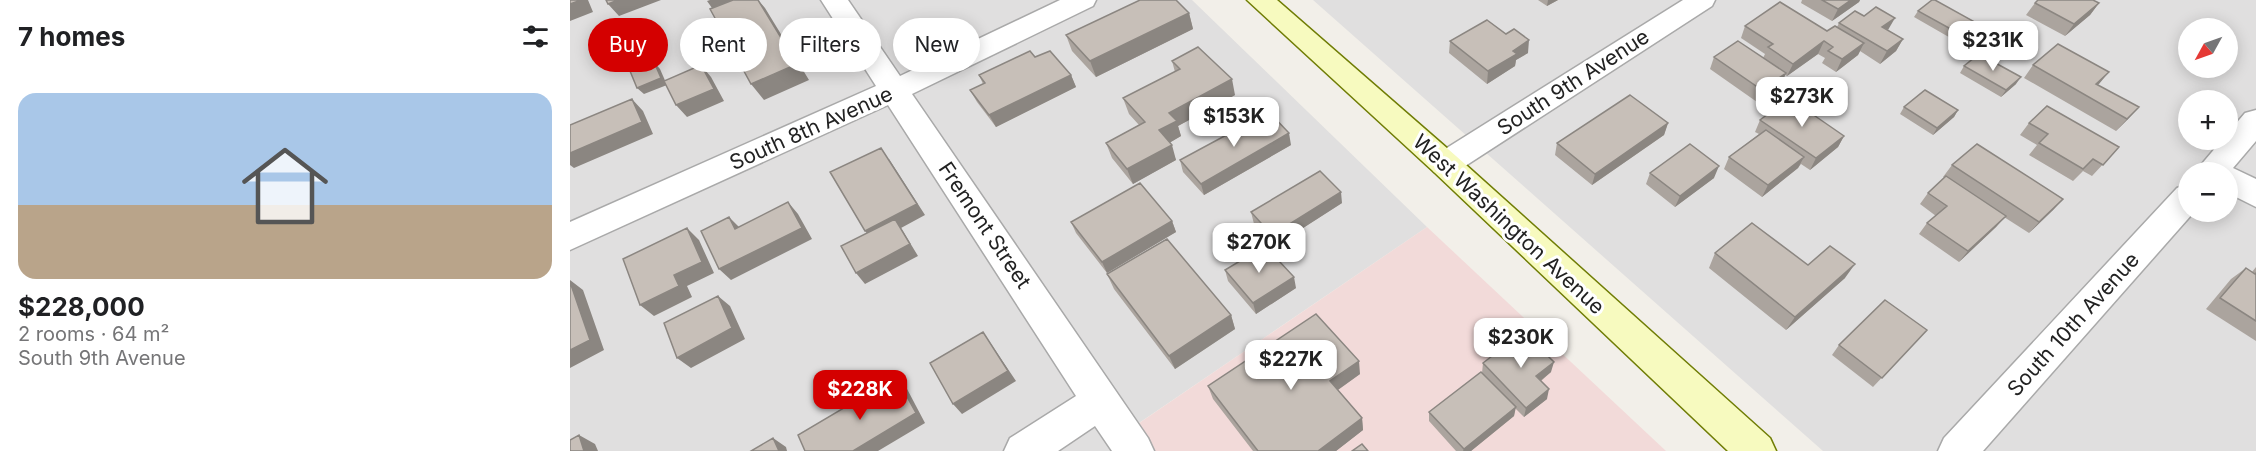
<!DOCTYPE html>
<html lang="en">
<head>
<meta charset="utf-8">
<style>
  :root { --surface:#fff; --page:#f6f6f6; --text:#202124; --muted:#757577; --accent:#d40000 }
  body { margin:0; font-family:Inter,sans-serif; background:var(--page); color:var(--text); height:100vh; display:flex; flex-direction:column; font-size:22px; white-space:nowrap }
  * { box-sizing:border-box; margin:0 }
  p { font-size:20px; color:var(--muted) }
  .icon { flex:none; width:33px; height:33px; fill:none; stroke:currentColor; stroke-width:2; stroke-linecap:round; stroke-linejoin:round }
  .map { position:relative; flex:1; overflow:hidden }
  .side { display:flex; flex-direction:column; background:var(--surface); width:570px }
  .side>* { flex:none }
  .top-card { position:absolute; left:18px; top:18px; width:570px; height:54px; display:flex; gap:12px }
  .needle { width:39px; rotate:230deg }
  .fabs { position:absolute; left:1608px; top:18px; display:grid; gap:12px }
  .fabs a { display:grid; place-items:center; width:60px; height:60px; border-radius:50%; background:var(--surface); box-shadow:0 3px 15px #0003; font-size:30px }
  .price { position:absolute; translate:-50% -51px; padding:0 14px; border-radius:12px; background:#fff; color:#222; font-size:20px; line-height:39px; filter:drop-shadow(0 2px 3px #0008) }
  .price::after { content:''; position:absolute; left:50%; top:36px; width:18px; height:14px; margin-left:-9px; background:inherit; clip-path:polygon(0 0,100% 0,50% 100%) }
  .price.current { background:var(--accent); color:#fff }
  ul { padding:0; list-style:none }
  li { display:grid; align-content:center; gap:12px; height:318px; padding:0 18px }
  li span { display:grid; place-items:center; height:186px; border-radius:18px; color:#555 }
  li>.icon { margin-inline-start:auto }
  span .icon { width:108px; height:108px; fill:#fffc; stroke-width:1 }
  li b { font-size:26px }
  h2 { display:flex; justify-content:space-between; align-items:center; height:72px; padding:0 18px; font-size:26px }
  .chip { padding:0 21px; border-radius:27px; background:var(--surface); box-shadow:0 3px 15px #0003; font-size:21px; line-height:54px }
  .chip.current { background:var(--accent); color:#fff }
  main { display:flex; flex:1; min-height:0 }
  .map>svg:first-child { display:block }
  .residential { fill:#e0dfdf; fill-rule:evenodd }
  .commercial { fill:#f2dad9 }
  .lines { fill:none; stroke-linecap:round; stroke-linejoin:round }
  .minor-casing { stroke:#a9a9a9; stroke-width:3 }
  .secondary-casing { stroke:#707d05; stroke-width:3 }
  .minor { fill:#fff; fill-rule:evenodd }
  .secondary { fill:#f7fabf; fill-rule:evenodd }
  .wall { fill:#aba49e }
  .shaded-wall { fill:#8b8681 }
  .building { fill:#c7bfb8; stroke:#8b8681; stroke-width:1.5 }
  .labels { text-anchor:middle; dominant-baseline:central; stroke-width:6; stroke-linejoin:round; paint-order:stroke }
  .street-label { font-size:21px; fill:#222; stroke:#fff }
</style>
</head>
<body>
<main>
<section class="side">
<h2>7 homes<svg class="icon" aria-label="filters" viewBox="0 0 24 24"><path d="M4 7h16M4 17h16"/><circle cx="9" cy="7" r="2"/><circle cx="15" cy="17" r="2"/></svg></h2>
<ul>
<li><span style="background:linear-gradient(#a9c7e8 60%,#b9a48a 0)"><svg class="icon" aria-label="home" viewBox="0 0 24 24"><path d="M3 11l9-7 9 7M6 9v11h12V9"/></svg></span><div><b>$228,000</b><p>2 rooms · 64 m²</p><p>South 9th Avenue</p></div></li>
</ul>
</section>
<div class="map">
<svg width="1686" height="451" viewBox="0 0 1686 451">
  <rect width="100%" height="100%" fill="#f2efe9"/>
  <path class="residential" d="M0,0H622L857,227L541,442L546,451H0Z
    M743,0H1686V451H1253ZM1618,28H1658V68H1618ZM1618,100H1658V140H1618ZM1618,172H1658V212H1618Z"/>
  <path class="commercial" d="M857,227L1096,451H546L540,443Z"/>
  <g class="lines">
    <defs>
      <path id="minor" d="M251,0H278L330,76L490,0H526L523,6L342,94L578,438L584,451H542L525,426L488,451H434L440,438L506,396L318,105L0,250V222L306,86Z
        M1113,0H1145L1142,6L886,172L875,176L864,172L859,164L864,156Z
        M1686,110V141L1663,168L1686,179V207L1658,193V172H1625L1652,140H1658V133L1675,113Z
        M1618,184V212H1624L1413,451H1368L1374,438L1607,188Z"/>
      <path id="secondary" d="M677,0H707L886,156L1200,438L1206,451H1158L864,172Z"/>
    </defs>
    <use href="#minor" class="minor-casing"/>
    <use href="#secondary" class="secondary-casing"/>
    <use href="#minor" class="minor"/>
    <use href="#secondary" class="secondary"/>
  </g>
  <path class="wall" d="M968,0H988L977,6Z
    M1232,0H1290L1289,2L1262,21L1231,3Z
    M1465,3H1529L1520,15L1495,36L1456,15Z
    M1348,11L1399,28L1384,40L1344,17Z
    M619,13L623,29L526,77L502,51L496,35Z
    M1269,23L1318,30L1333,39L1326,51L1310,64L1290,51L1288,55L1266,72L1252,63L1255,58L1248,54L1217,76L1215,75L1211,85L1187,102L1140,69L1144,57L1193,58L1195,54L1171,38L1175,26L1257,31L1267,27Z
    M880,41L958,53L946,60L945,66L917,84L879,53Z
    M465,57L501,75L506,87L426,127L407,102L400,90L413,84L409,75Z
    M602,61L665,95L608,126L611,136L599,143L606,160L563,184L542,158L536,143L569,125L559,114L553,98L605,72Z
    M1463,65L1528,85L1558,119L1546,131L1454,78Z
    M1394,66L1446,84L1431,97L1390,73Z
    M1334,107L1388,110L1384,117L1363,135L1330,114Z
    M1190,120L1274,136L1268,147L1240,170L1231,164L1228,168L1192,197L1154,169L1159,157L1189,134L1185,132Z
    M1098,123L1094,135L1022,185L985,155L987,143Z
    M1459,123L1549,147L1522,176L1513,171L1503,181L1459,155L1467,145L1450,135Z
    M721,145L634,195L613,172L610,160Z
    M1382,165L1493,199L1483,210L1459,233L1434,217L1426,227L1389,262L1349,234L1357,223L1366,216L1350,204L1358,193L1375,178L1373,177Z
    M1080,173L1144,178L1105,207L1076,184Z
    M772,203L705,246L684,224L681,212Z
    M602,221L606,232L537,273L506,233L501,222Z
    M1145,253L1238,265L1275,278L1216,330L1139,268Z
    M1686,267V341L1636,309L1661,279L1676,268L1682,272Z
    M655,270L726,288L686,314L658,281Z
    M537,274L661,315L665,329L605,369L544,289Z
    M1357,330L1303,387L1262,355L1269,345Z
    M913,363L981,372L971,381L977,399L954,417L945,408L944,416L901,451H886L859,421V412L912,373Z
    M790,374L768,390L792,418L793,430L766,451H683L643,399L638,386Z"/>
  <path class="shaded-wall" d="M11,0H18L23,12L0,21V4Z
    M48,0H91L49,16L38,4Z
    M140,0H163L142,8L137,1Z
    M188,0L195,8L239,80L194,100L181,84Z
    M978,0H988L977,6Z
    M1281,0H1290L1289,2L1262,21L1268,9Z
    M1529,3L1520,15L1495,36L1504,24Z
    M619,13L623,29L526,77L520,61Z
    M1325,18L1318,30L1312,27Z
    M1403,21L1399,28L1384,40L1388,33Z
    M1333,39L1326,51L1310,64L1317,51Z
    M959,40L958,53L946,60L945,66L917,84L918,71L943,51Z
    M1254,41L1248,54L1217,76L1223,64Z
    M1294,43L1288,55L1266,72L1272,59Z
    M84,62L90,69L97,85L74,94L67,88Z
    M131,65L141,77L154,101L117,117L106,105Z
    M1539,72L1529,84L1516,96L1526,84Z
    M1216,73L1211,85L1187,102L1192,90Z
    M501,75L506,87L426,127L419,115Z
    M1451,77L1446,84L1431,97L1436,90Z
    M662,79L665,95L608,126L611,136L594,146L589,130L599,113Z
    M62,99L73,111L83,134L4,168L0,165V153Z
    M1569,107L1558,119L1546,131L1557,119Z
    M1388,110L1384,117L1363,135L1367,128Z
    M1098,123L1094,135L1022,185L1025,174Z
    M719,133L721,145L634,195L631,184Z
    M1274,136L1268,147L1240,170L1246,158Z
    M602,145L606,160L563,184L557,169Z
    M1234,157L1228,168L1192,197L1198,185Z
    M319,159L355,215L331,228L348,256L295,284L286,273L304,242L295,231Z
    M1149,166L1144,178L1105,207L1110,196Z
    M771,192L772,203L705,246L702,235Z
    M1493,199L1483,210L1459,233L1469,222Z
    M218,202L228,214L242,239L161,280L149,269Z
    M1436,216L1426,227L1389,262L1398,251Z
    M159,217L171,229H165Z
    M602,221L606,232L537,273L532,262Z
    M117,228L129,240L144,273L117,286L122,297L84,316L70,305L104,275Z
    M1285,264L1275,278L1216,330L1225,317Z
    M724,277L726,288L686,314L683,303Z
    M0,280L13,290L34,350L0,368Z
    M148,296L160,306L175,339L121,368L107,358Z
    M661,315L665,329L605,369L599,356Z
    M413,332L446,381L392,414L383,404Z
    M789,361L790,374L762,394L760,381Z
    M984,362L981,372L964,386L966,376Z
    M326,377L336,387L355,423L308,451H283Z
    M979,389L977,399L954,417L956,408Z
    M946,407L944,416L901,451H893L894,449Z
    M792,418L793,430L766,451H748Z
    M9,435L25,444L28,451H14Z
    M203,438L216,447L217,451H209Z"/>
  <path class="building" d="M0,0H11L0,4Z
    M36,0H48L38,4Z
    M163,0H188L227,64L181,84L140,9Z
    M570,0H606L619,13L520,61L496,35Z
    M1252,0H1281L1268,9Z
    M1362,0H1365L1403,21L1388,33L1348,11Z
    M1468,0H1523L1529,3L1504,24L1465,3Z
    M1210,2L1257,31L1265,26L1294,43L1272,59L1258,51L1263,47L1254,41L1223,64L1198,47L1203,44L1175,26Z
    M1306,7L1325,18L1312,27L1333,39L1317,51L1269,23L1285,11L1294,16Z
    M917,20L936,34L944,29L959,40L943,51L947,54L918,71L880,41Z
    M1168,41L1216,73L1192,90L1144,57Z
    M1488,44L1539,72L1526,84L1569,107L1557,119L1463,65Z
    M628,47L662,79L599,113L607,121L589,130L602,145L557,169L536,143L575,122L553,98L610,69L602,61Z
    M460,51L465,57L480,51L501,75L419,115L400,90L415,83L409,75Z
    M1409,54L1451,77L1436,90L1394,66Z
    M84,62L91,78L67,88L60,71Z
    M131,65L144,89L106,105L94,81Z
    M1355,90L1388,110L1367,128L1334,107Z
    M1060,95L1098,123L1025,174L987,143Z
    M1219,98L1274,136L1246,158L1190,120Z
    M62,99L72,122L0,153V125Z
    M1477,106L1549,147L1533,165L1523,159L1513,169L1469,143L1478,134L1459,123Z
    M699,112L719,133L631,184L610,160Z
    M1196,130L1234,157L1198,185L1159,157Z
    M1120,144L1149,166L1110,196L1080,173Z
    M1407,144L1493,199L1469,222L1382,165Z
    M311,148L347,204L295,231L260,172Z
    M750,171L771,192L702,235L681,212Z
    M1376,176L1436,216L1398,251L1357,223L1377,206L1358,193Z
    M570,183L602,221L532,262L501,222Z
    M218,202L232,228L149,269L131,231L159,217L165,229Z
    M325,219L340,244L286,273L271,246Z
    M1182,223L1238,265L1260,246L1285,264L1225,317L1145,253Z
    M117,228L132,262L104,275L109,286L70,305L53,259Z
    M597,239L661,315L599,356L537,274Z
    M695,246L724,277L683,303L655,270Z
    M1676,268L1685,274L1686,273V321L1650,298Z
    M0,282L20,340L0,350Z
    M148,296L162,328L107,358L94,323Z
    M1315,300L1357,330L1312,378L1269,345Z
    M746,314L789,361L760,381L792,418L748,451H688L638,386Z
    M413,332L438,371L383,404L360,363Z
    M953,332L984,362L966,376L979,389L956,408L913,363Z
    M911,372L946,407L894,449L859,412Z
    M326,377L346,413L283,451H235L228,435Z
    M9,435L14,451H0V440Z
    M203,438L209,451H181Z
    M792,444L798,451H782Z"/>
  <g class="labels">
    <g class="street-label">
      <text transform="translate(1003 82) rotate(-33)">South 9th Avenue</text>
      <text transform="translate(241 128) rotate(-24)">South 8th Avenue</text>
      <text transform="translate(939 224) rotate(43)">West Washington Avenue</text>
      <text transform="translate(415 225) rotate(56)">Fremont Street</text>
      <text transform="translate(1503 324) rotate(-48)">South 10th Avenue</text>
    </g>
  </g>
</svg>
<div class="fabs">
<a><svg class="needle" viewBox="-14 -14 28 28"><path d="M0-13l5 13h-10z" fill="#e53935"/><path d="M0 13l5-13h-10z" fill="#757577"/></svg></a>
<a>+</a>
<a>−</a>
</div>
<b class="price" style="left:1423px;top:72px">$231K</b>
<b class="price" style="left:1232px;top:128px">$273K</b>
<b class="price" style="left:664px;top:148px">$153K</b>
<b class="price" style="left:689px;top:274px">$270K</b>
<b class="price" style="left:951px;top:369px">$230K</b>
<b class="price" style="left:721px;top:391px">$227K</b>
<b class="price current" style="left:290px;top:421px">$228K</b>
<div class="top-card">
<a class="chip current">Buy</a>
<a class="chip">Rent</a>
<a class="chip">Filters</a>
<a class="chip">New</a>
</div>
</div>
</main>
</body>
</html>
